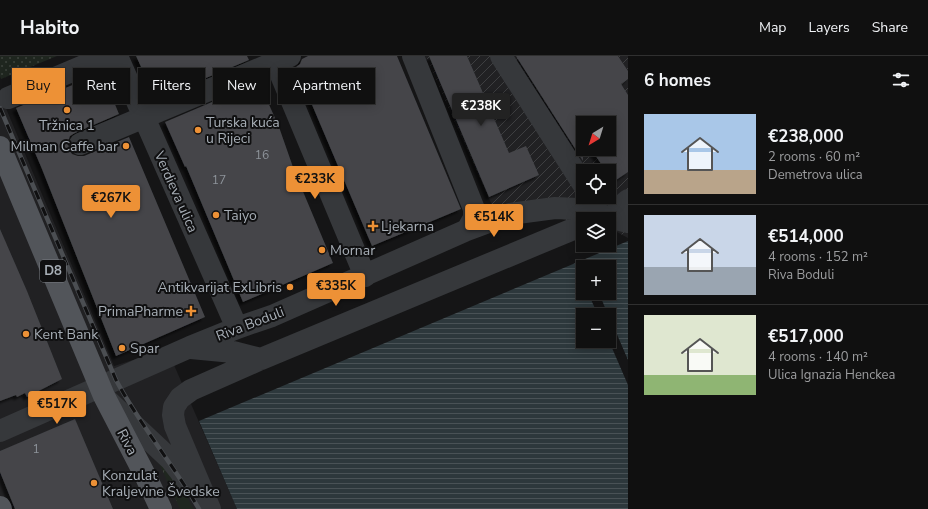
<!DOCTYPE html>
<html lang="en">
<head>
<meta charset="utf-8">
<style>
  :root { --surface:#101010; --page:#191919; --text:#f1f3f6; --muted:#9c9d9f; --line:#303030; --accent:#ed9136 }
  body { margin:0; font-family:"Nunito Sans",sans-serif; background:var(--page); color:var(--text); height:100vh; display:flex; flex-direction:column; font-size:15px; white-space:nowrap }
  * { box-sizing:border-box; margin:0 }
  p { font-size:13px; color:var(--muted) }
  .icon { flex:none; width:22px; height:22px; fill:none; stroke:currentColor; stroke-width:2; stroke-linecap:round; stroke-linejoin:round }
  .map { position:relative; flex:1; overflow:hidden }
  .sheet { display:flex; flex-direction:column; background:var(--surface); width:300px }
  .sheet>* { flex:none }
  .guide { position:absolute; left:12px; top:12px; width:380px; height:36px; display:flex; gap:8px }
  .needle { width:26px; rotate:218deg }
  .fabs { position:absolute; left:576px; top:60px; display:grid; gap:8px }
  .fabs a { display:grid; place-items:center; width:40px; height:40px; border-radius:0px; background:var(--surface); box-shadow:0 2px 10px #0003,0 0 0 1px var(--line); font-size:20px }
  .price { position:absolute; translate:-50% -34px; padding:0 9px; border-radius:4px; background:var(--accent); color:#111; font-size:13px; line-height:26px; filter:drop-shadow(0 1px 2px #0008) }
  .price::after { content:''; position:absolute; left:50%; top:24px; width:12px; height:9px; margin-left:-6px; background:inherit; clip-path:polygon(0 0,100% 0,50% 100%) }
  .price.active { background:#222; color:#fff }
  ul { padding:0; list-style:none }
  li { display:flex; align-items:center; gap:12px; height:100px; padding:0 16px }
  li+li { border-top:1px solid var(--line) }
  li span { display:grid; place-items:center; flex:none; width:112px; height:80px; border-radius:0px; color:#555 }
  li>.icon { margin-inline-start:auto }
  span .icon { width:48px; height:48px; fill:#fffc; stroke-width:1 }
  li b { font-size:17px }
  h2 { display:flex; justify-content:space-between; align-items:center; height:48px; padding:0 16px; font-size:17px }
  .chip { padding:0 14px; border-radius:0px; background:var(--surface); box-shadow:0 2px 10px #0003,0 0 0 1px var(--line); font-size:14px; line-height:36px }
  .chip.active { background:var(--accent); color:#111 }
  header { display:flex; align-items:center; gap:24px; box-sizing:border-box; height:56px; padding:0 20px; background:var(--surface); border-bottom:1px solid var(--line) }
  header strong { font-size:19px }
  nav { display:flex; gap:22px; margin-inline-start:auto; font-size:14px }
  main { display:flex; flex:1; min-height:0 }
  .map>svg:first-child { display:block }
  .built { fill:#212123 }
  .industrial { fill:url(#industrial-furrows); fill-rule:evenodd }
  .grass { fill:url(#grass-tufts) }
  .park { fill:url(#park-dots) }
  .water { fill:url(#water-rules); fill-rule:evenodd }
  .pier { fill:#151516 }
  .building { fill:#444549; filter:url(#shadow) }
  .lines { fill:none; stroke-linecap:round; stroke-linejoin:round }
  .minor { stroke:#36383b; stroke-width:22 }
  .major { stroke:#52555a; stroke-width:22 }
  .rail-casing { stroke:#4b4e52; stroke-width:4.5 }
  .rail { stroke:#101011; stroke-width:3; stroke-dasharray:9; stroke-linecap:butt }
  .poi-dot { fill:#ed9136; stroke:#101011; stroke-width:1.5 }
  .labels { text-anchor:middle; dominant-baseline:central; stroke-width:4; stroke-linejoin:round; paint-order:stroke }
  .number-label { font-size:12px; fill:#8e949b }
  .shield { fill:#101011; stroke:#7a7f84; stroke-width:1 }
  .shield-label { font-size:13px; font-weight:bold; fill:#a7aeb6 }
  .poi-label { font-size:14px; fill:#a7aeb6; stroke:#101011; text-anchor:start }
  .street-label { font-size:14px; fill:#a7aeb6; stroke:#101011 }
</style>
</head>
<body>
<header>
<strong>Habito</strong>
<nav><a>Map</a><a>Layers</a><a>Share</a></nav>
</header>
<main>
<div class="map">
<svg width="628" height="453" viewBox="0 0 628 453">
  <defs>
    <pattern id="industrial-furrows" width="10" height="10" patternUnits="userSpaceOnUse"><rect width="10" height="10" fill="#212123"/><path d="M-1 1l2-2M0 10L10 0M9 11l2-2" fill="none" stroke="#3e3f41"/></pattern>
    <pattern id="grass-tufts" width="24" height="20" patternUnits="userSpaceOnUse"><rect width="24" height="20" fill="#1f261f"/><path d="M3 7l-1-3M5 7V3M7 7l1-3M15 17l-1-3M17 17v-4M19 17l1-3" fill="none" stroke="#3d433d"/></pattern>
    <pattern id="park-dots" width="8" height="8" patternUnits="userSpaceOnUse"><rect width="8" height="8" fill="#1f261f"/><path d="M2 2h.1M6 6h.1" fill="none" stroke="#3d433d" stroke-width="1.8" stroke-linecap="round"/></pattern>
    <pattern id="water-rules" width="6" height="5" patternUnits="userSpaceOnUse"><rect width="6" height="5" fill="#2d383c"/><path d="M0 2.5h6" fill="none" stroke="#495256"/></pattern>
    <filter id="shadow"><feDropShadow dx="-3.5" dy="3.5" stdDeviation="1" flood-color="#0009"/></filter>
  </defs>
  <rect width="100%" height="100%" fill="#151516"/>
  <path class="built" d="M0,38L114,310L167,293L237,453H0Z"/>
  <path class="industrial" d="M425,0H628V182L617,176L609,174V163L583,168L558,162L548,146L492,149ZM583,67H609V93H583ZM583,115H609V141H583Z"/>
  <path class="grass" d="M158,405L176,424L194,453H180Z"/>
  <path class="park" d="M0,0H57L1,23L0,20Z"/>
  <path class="water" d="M628,185V453H237L199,365ZM583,211H609V237H583ZM583,259H609V285H583Z"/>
  <path class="pier" d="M588,237H599L608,259H598Z
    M609,260L628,304V329L609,285Z"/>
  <path class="building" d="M136,0H247L249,4L156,43Z
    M308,0H397L461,153L372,190L296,11L300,8L302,3Z
    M429,0H467L509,97L526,90L539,119L489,141Z
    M516,0H618L628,15V23L621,28L628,39V116L613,126L609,120V115H606L591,93H609V67H583V105Z
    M102,17L119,58L75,77L70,80L68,86L69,93L72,98L78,100H84L129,81L205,261L116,300L42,113L16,52Z
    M259,26L279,71L294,114L333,207L243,246L186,110L185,111L165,66Z
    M0,173L27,235L62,323L27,341L25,337L17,341L16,339L0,345Z
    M75,363L113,453H15L0,416V395Z"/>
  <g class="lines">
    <path class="minor" d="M117,0L237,272
      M273,0L365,220
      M413,0L474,153V162L467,174
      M501,0L583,128
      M8,42L107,0
      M80,88L290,0
      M613,161L620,151L628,144
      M191,292L233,296L261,303
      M107,344L171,404L192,431
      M0,375L190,291L237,272L272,260L467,174L510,158L555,152L578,153L628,166
      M210,453L175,370L173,359L174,351L180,342L191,334L261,303L583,169"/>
    <path class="major" d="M0,91L104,340L147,423L161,453
      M0,451L1,453"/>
    <defs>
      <path id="rail" d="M0,52L116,324C140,369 173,408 199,453"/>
    </defs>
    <use href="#rail" class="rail-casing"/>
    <use href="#rail" class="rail"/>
  </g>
  <g class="poi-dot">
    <circle cx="67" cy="54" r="4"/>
    <circle cx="198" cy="74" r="4"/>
    <circle cx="126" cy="90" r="4"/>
    <circle cx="216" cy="159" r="4"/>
    <path d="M371 164h4v4h4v4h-4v4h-4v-4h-4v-4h4z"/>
    <circle cx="322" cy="194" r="4"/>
    <circle cx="290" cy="231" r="4"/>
    <path d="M189 249h4v4h4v4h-4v4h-4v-4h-4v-4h4z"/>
    <circle cx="26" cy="278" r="4"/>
    <circle cx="122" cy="292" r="4"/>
    <circle cx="94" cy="427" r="4"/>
  </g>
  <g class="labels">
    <g class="number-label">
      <text x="262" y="99">16</text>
      <text x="219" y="124">17</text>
      <text x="36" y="393">1</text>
    </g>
    <rect class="shield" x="40" y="204" width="26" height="22" rx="3"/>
    <g class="shield-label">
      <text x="53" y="215">D8</text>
    </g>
    <g class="poi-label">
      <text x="206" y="66">Turska kuća<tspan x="206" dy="16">u Rijeci</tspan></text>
      <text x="67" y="69" text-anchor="middle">Tržnica 1</text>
      <text x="118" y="90" text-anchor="end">Milman Caffe bar</text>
      <text x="224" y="159">Taiyo</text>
      <text x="381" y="170">Ljekarna</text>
      <text x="330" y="194">Mornar</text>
      <text x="282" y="231" text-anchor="end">Antikvarijat ExLibris</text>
      <text x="183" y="255" text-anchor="end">PrimaPharme</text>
      <text x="34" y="278">Kent Bank</text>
      <text x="130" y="292">Spar</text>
      <text x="102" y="419">Konzulat<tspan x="102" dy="16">Kraljevine Švedske</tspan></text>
    </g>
    <g class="street-label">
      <text transform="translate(176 136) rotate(66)">Verdieva ulica</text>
      <text transform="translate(250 268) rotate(-21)">Riva Boduli</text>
      <text transform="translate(127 386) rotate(62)">Riva</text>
    </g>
  </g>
</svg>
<div class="fabs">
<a><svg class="needle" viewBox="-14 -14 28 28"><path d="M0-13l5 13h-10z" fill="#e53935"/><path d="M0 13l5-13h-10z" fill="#9c9d9f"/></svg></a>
<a><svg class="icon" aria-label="locate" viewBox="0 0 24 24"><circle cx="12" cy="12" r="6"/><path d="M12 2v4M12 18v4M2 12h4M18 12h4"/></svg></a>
<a><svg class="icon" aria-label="layers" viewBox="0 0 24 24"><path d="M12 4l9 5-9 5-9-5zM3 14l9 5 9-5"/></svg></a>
<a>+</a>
<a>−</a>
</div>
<b class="price active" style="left:481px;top:71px">€238K</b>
<b class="price" style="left:315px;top:144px">€233K</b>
<b class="price" style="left:111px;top:163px">€267K</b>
<b class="price" style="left:494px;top:182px">€514K</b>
<b class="price" style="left:336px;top:251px">€335K</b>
<b class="price" style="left:57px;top:369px">€517K</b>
<div class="guide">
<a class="chip active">Buy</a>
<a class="chip">Rent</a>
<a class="chip">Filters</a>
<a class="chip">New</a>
<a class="chip">Apartment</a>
</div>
</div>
<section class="sheet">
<h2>6 homes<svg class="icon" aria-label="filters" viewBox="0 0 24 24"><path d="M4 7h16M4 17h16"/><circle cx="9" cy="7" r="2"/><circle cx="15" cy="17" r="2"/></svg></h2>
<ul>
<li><span style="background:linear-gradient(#a9c7e8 70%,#b9a48a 0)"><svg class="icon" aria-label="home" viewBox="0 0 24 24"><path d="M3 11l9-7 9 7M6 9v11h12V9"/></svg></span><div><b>€238,000</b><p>2 rooms · 60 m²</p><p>Demetrova ulica</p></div></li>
<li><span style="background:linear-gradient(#c9d6e8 65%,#9aa5b1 0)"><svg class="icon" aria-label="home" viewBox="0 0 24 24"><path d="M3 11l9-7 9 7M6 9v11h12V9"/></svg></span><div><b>€514,000</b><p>4 rooms · 152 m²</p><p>Riva Boduli</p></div></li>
<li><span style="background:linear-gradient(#dfe7d0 75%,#8fb573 0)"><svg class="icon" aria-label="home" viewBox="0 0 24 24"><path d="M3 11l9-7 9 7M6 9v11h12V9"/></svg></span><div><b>€517,000</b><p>4 rooms · 140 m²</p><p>Ulica Ignazia Henckea</p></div></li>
</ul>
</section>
</main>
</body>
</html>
